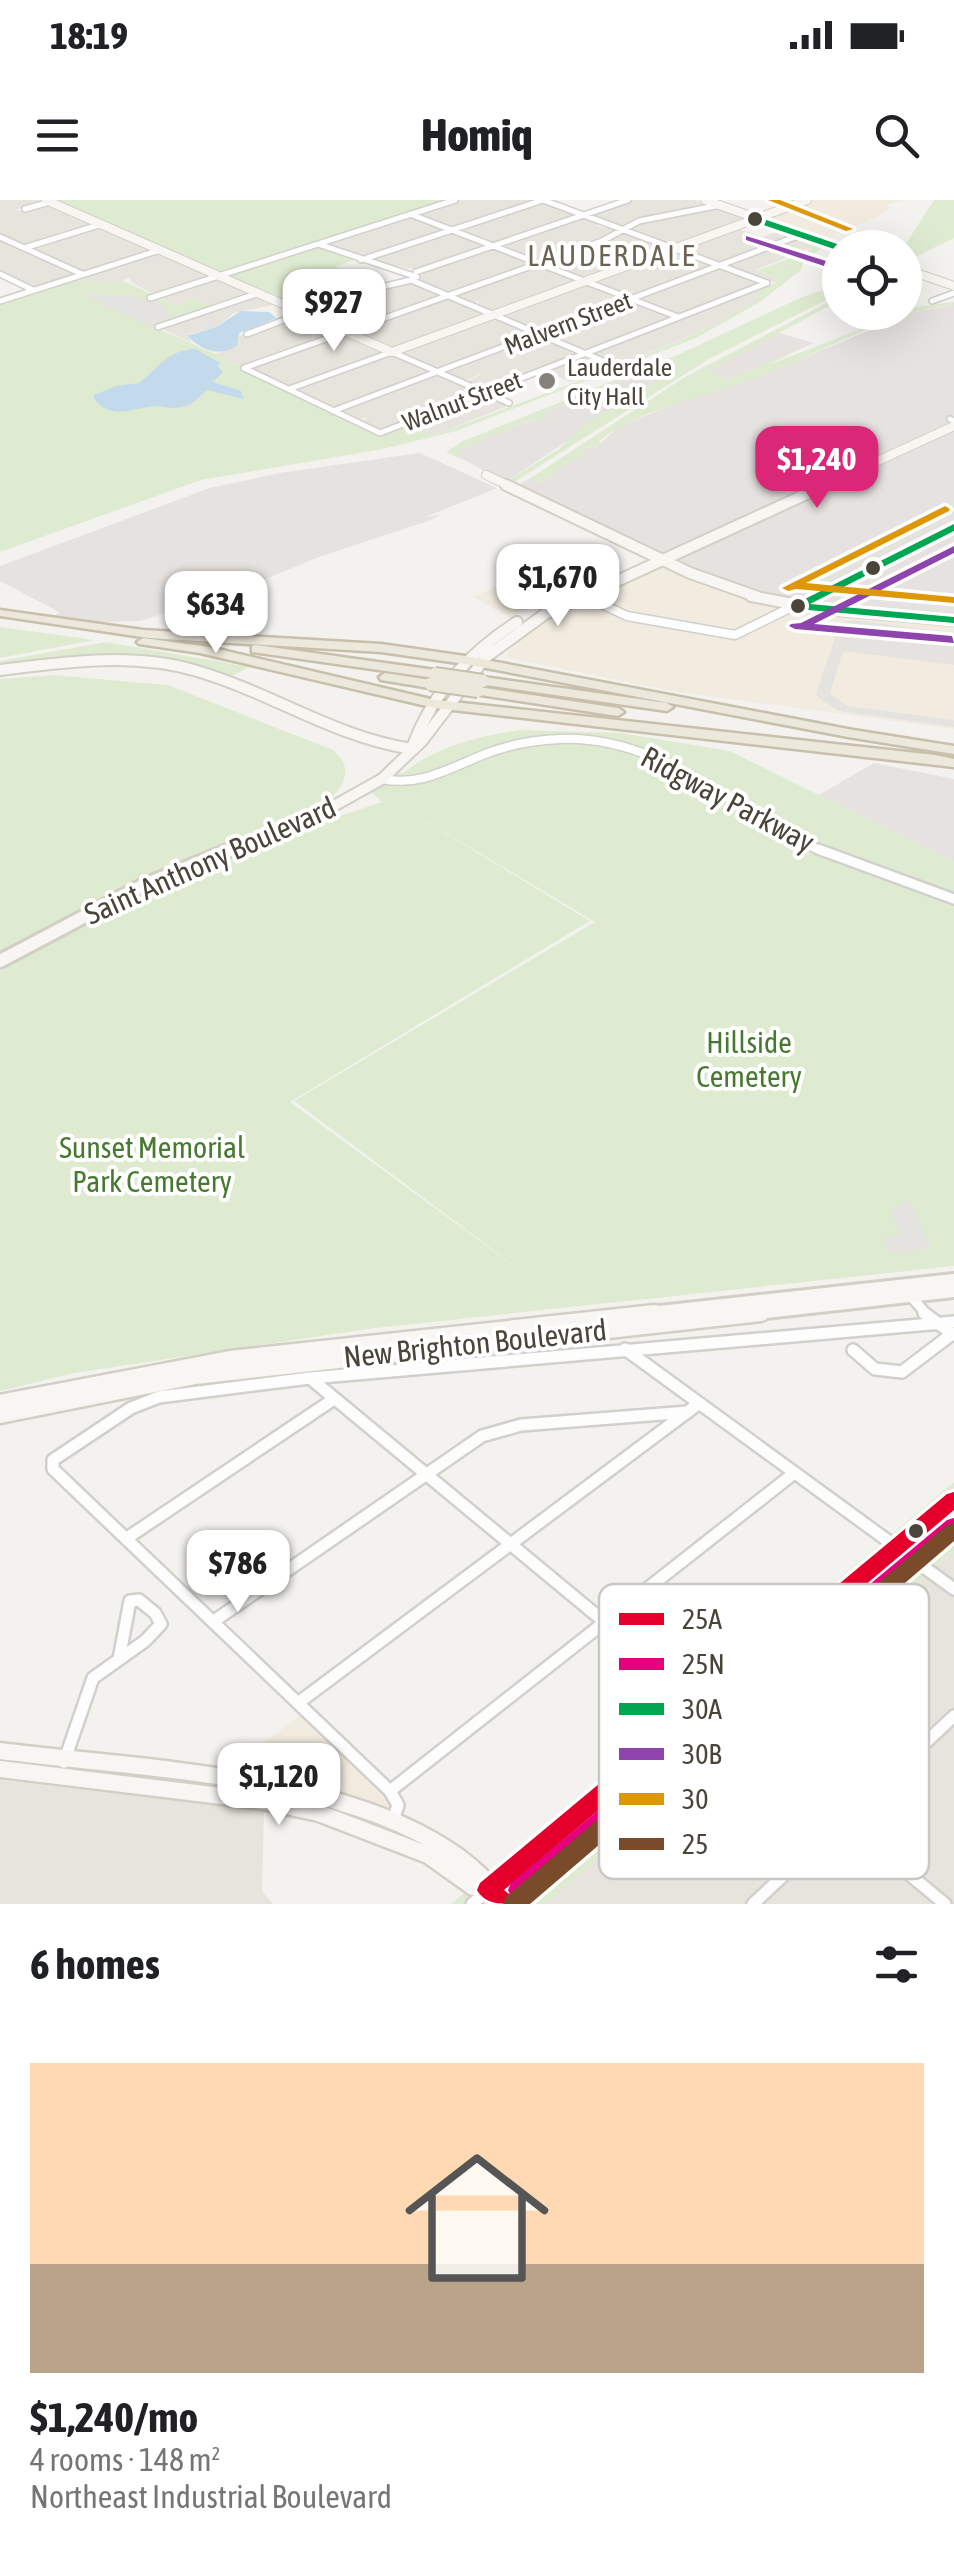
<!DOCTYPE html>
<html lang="en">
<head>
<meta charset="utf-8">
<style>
  :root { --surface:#fff; --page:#f6f6f6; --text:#202124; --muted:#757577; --accent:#db2777 }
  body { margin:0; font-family:"Asap Condensed",sans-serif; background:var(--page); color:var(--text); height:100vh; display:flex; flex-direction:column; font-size:38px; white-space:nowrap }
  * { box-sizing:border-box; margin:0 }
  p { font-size:32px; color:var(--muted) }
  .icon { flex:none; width:55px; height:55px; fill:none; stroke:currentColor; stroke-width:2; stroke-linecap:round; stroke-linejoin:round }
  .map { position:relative; height:1704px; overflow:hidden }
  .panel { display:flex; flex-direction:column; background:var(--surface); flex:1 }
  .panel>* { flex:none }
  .fabs { position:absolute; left:822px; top:30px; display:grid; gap:20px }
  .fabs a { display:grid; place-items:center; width:100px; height:100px; border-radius:50%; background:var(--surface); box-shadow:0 10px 40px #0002; font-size:50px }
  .price { position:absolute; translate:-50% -85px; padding:0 22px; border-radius:20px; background:#fff; color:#222; font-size:32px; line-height:65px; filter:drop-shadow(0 2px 5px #0008) }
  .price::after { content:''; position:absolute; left:50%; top:60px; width:30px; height:22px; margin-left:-15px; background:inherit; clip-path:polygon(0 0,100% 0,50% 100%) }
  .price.active { background:var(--accent); color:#fff }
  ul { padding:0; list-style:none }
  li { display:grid; align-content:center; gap:20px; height:530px; padding:0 30px }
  li span { display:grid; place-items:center; height:310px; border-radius:0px; color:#555 }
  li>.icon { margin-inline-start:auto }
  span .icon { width:180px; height:180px; fill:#fffc; stroke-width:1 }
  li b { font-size:42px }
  h2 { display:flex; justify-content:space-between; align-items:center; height:120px; padding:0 30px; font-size:42px }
  .status { display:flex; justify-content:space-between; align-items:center; height:70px; padding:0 50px; background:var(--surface); direction:ltr }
  .status svg { height:28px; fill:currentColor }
  header { display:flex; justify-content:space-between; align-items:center; height:130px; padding:0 30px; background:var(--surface); font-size:45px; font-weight:800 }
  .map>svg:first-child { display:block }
  .residential { fill:#e7e4dd }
  .commercial { fill:#f1ebe0 }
  .industrial { fill:#e5e2df }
  .green { fill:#dfebd1; fill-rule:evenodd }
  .parking { fill:#e5e3e0 }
  .water { fill:#c3daed }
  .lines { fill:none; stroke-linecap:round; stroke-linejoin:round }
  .street-far3-casing { stroke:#d1d0cc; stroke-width:8 }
  .street-far2-casing { stroke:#d1d0cc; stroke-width:11 }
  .street-far1-casing { stroke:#d1d0cc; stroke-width:14 }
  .street-casing { stroke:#d1d0cc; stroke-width:16 }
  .secondary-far3-casing { stroke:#d2cfc6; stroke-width:10 }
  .secondary-far2-casing { stroke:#d2cfc6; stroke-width:14 }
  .secondary-far1-casing { stroke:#d2cfc6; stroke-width:18 }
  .secondary-casing { stroke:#d2cfc6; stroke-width:21 }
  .highway-casing { stroke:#c9c0ac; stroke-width:5 }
  .street-far3 { stroke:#fdfdfd; stroke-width:5 }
  .street-far2 { stroke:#fdfdfd; stroke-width:8 }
  .street-far1 { stroke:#fdfdfd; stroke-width:9 }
  .street { stroke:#fdfdfd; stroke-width:11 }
  .secondary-far3 { stroke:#f7f6f2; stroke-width:8 }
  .secondary-far2 { stroke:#f7f6f2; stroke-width:10 }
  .secondary-far1 { stroke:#f7f6f2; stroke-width:12 }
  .secondary { stroke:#f7f6f2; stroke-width:16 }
  .highway { fill:#ece8dc; fill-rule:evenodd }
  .highway-bridge-casing { stroke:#c9c0ac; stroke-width:16; stroke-linecap:butt }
  .highway-bridge { stroke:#ece8dc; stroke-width:12 }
  .bus-1-casing { stroke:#fff; stroke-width:7 }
  .bus-2-casing { stroke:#fff; stroke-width:7 }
  .bus-3-casing { stroke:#fff; stroke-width:7 }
  .bus-4-casing { stroke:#fff; stroke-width:7 }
  .bus-5-casing { stroke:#fff; stroke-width:7 }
  .bus-6-casing { stroke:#fff; stroke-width:7 }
  .bus-1 { fill:#e4002b; fill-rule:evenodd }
  .bus-2 { fill:#e5007d; fill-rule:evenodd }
  .bus-3 { fill:#00a651; fill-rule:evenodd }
  .bus-4 { fill:#8e44ad; fill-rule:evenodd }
  .bus-5 { fill:#dd9709; fill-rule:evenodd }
  .bus-6 { fill:#7a4b2a; fill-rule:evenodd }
  .bus-dot { fill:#4a453a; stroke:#fff; stroke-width:4 }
  .poi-dot { fill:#858279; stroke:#fff; stroke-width:4 }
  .labels { text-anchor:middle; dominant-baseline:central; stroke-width:8; stroke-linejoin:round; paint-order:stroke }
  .far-street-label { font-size:25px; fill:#4a453a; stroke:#fff }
  .far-poi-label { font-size:25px; fill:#4a453a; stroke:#fff; text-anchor:start }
  .far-quarter-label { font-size:30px; letter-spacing:2.5px; fill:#6c6352; stroke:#fff }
  .street-label { font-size:30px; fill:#4a453a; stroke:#fff }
  .park-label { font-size:30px; fill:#477930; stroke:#fff }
  .key { fill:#fff; stroke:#c9c7c4; stroke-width:2.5 }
  .key-label { font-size:28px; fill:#4a453a }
</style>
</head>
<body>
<div class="status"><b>18:19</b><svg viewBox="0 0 49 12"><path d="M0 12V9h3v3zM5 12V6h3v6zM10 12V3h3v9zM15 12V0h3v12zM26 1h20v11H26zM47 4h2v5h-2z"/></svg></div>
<header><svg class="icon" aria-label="menu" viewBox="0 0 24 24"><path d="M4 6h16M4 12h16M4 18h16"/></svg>Homiq<svg class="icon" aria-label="search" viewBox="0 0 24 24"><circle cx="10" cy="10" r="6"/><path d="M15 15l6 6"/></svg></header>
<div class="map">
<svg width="954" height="1704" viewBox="0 0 954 1704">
  <rect width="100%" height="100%" fill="#f3f2ef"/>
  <path class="residential" d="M0,0H40L44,2L15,10L28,12L47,4L95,24L23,45L0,35Z
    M458,0H538L452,28L415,15Z
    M633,0H695L711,6L636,19L620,27L589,15Z
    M542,2L580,15L493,45L456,31Z
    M717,8L746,19L674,47L626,30L640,22Z
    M408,16L446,30L361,58L324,44Z
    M582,18L598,23L596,26L617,30L541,61L500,46Z
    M100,27L153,50L82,73L30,48Z
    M736,28L763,37L781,30L793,35L721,64L681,50Z
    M450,32L488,46L418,70L370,61Z
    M622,33L668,49L584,78L545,63Z
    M800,37L812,41L807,43L814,47L756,70L777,78L776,83L726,66Z
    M0,39L76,74L32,88L0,72Z
    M493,48L533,63L448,93L417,81L426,71Z
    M677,51L715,66L633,97L592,81Z
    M157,53L212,75L156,95L132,83L129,77L118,83H96L82,76Z
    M537,66L580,81L494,112L474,105L484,99L472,104L453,96Z
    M720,68L762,83L681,115L638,99Z
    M218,79L253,93L213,107L176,105L159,97Z
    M410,82L442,95L347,129L308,112L362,93Z
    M586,83L626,99L539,132L499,115Z
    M748,93L762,98L713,126L626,162L570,182L546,171Z
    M256,96L277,104L234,113L216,127L191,134L187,136L192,143L162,129Z
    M447,98L488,114L394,149L353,133Z
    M631,101L651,109L646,112L654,109L674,117L586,151L544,134Z
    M299,114L339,131L242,166L215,154L237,146L239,135L250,136Z
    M494,118L532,134L440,169L399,152Z
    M343,134L385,151L289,187L248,169Z
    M536,137L579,153L486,190L466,182L487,172L463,181L445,172Z
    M390,155L430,172L334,208L294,190Z
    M435,175L477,192L381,230L361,222L368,217L357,220L339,211Z
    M484,195L510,205L432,236L406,225Z
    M954,1351V1704H545Z
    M0,1580L264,1611L262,1691L273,1704H0Z"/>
  <path class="commercial" d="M813,0H902L886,5L891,8L879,16L826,38L768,18Z
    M658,366L758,401L817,412L954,426V529L678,492L504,457L524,432Z
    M529,373L567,392L510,417L473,397Z
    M302,1514L368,1575L395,1604L393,1609L306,1584L252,1574L259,1562L251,1552Z"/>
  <path class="industrial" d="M954,105V418L779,400L718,382L516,286L529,279L538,283L558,274L554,271L561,264L585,253L584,248L597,247L618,227L708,190L743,183L911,113Z
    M776,132L814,143L726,180L708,171Z
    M661,165L667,169L656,183L505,282L457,256L459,249L538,218L541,221L547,216L542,213Z
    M420,253L497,288L425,317L441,315L428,321L319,357L239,390L140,421L104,422L56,416L59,412L0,381V366L210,288L280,273Z
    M874,563L954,579V662L819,595Z"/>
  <path class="green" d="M55,0H447L221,73Z
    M934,0H954V38L905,62L903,48Z
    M812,41L824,46L803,63L801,70L760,102L696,138L456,231L383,249L201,280L0,352V102L82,76L96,83L123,81L176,105L195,99L213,107L153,128C169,130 368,225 377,236L406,225L432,236L626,163L713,126L761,98L748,93L776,83L777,78L756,71L807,52L813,47L806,44Z
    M319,46L353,60L336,67L385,87L351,93L303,109L227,76Z
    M840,84V93L709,159L511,284L505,282L559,249L586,223L655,183L667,169L660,165L544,212L547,216L541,221L537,218L458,250L461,252L458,257L488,271L446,252L463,241L680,154L800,98Z
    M840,96V100L709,171L726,180L806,146L768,165L905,112L908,108L954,102V105C879,113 813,159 743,183C694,200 641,209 599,241L601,246L584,248L587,253L554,271L559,274L538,283L529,279L685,177Z
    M0,427L95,440L0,458Z
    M106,442L249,467L227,479L171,463L0,467V461Z
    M53,475L168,485L333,550C357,570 342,590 322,605L152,673L0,752V479Z
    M520,530L621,533L730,551L954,662V1066L367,1129L74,1173L0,1191V772C117,697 250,645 382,602L367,588L394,569L403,573C435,547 479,536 520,530ZM389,599L595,722L294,901L540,1085L290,902L590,721Z
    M954,1282V1351L545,1704H451Z"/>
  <path class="parking" d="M132,95L148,102L159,100L172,118L149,126L85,96Z
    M766,321L802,328L870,359L803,394L785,395L752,386L743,372L716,357L712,350Z
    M876,375L936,401L930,410L834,401V396Z
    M853,420L954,433V465L843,451L830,493L847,506L954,520V527L839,511L819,498L816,494L840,423Z
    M908,999L931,1048L890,1053L882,1037L901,1035L890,1011Z"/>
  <path class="water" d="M241,111L269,112L276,118L239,133L237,146C217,158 201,149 187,136L216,127Z
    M196,149L220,163L218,167L223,172L213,182L241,191L244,199L207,190C201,195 196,202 188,205C173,212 162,204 147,207C127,211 109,218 94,199V195L116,186L139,183C160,167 167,150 196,149Z"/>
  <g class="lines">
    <defs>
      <path id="street-far3" d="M543,0L767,83
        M25,9L50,2
        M410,14L678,117
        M0,37L82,74
        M318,44L417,77
        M24,48L102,24
        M361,60L543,0
        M416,72L628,0
        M0,74L33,90
        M411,80L610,164
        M150,98L455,0
        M0,101L160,50
        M932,101L954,93
        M158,127L259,93
        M247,134L352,94L411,80
        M244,168L380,233L767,83
        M244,168L602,41L639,21L720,5
        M289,189L392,152L509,203
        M333,211L803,34
        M950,219L954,221"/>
      <path id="street-far2" d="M576,392L627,416L735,435L954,327
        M382,579C420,587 450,568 485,554C508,545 534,540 560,539C665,535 733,614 824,652"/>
      <path id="street-far1" d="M818,649L954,699
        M909,1094L927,1115"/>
      <path id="street" d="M924,1113L954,1135
        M625,1149L954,1389
        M853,1150L875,1169L902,1172L952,1134
        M310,1178L945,1704
        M127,1338L334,1199
        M214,1421L482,1236L521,1225L688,1212
        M298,1503L698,1204
        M64,1562L93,1478L145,1441L161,1424L155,1413L139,1400L130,1401L119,1459
        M390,1591L53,1269V1260L131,1208L159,1197L310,1178L954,1122
        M393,1621L398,1605L390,1591L793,1274
        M472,1704L954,1299
        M514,1704L954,1330
        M753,1704L954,1516"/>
      <path id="secondary-far3" d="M46,0L392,152L807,0
        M705,0L842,48
        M905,69L954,86
        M486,275L512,287
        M821,287L954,226"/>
      <path id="secondary-far2" d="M506,285L690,373L758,397
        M751,396L814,408L954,420
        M0,470C65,462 133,452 197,471C272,493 334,537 412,549
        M413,545C434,491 469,453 517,422
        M226,652L323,612L382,579L422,541L486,457L545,414L826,285"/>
      <path id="secondary-far1" d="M0,761L144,685L232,649
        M632,1115L954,1080
        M739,1115L954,1091"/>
      <path id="secondary" d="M0,1203L230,1159L655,1113
        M0,1215L195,1176L761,1113
        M0,1551C133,1568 315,1573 432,1640C448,1649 468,1663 481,1676C490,1685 491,1693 505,1704
        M0,1569L262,1601L319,1613L428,1655L473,1687L488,1690"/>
      <path id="highway" d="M0,410L143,430L381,444L465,456L853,530L954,546V554L848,537L465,464L381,452L149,438L0,416Z
        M143,438L209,447L435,500L935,555L954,559V567L435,508L200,453L139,444L137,442Z
        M256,445L435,470L441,474L435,478L252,452V446Z
        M385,473L430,480L436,484L430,488L381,480L379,477Z
        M483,477L667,503L673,507L667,511L479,484V478Z
        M478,487L618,508L624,512L618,516L474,494L472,491Z"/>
    </defs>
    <use href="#street-far3" class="street-far3-casing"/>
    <use href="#street-far2" class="street-far2-casing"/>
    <use href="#street-far1" class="street-far1-casing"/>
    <use href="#street" class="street-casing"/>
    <use href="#secondary-far3" class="secondary-far3-casing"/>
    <use href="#secondary-far2" class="secondary-far2-casing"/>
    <use href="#secondary-far1" class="secondary-far1-casing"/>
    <use href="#secondary" class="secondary-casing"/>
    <use href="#highway" class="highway-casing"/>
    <use href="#street-far3" class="street-far3"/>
    <use href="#street-far2" class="street-far2"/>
    <use href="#street-far1" class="street-far1"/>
    <use href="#street" class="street"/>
    <use href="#secondary-far3" class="secondary-far3"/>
    <use href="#secondary-far2" class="secondary-far2"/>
    <use href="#secondary-far1" class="secondary-far1"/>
    <use href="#secondary" class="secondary"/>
    <use href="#highway" class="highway"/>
    <defs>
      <path id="highway-bridge" d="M435,474L483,481
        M430,484L478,491"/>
    </defs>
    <use href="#highway-bridge" class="highway-bridge-casing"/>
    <use href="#highway-bridge" class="highway-bridge"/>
    <defs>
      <path id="bus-1" d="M954,1292V1310L504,1690L513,1697L516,1704C499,1704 485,1704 477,1690L480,1683L947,1294Z"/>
      <path id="bus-2" d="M954,1318V1336L527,1697L519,1700L511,1697L508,1690L511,1683L947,1320Z"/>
      <path id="bus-3" d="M755,16L843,46L844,48L837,50L752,21L751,19Z
        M954,324V331L810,404L954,417V423L797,409L791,406Z"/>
      <path id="bus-4" d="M746,36L839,65L840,68L833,69L746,40Z
        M954,346V353L814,424L952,436L954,443L795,429L789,426L791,424L801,423Z"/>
      <path id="bus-5" d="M768,0H780L853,29L846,31Z
        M945,306L950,309L949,311L806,383L954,397V403L796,389L788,391L782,388Z"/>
      <path id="bus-6" d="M954,1323V1341L530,1704H503L506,1697L947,1325Z"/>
    </defs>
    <use href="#bus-1" class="bus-1-casing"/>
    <use href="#bus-2" class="bus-2-casing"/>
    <use href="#bus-3" class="bus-3-casing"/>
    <use href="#bus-4" class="bus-4-casing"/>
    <use href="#bus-5" class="bus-5-casing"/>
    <use href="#bus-6" class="bus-6-casing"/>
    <use href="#bus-1" class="bus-1"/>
    <use href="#bus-2" class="bus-2"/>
    <use href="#bus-3" class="bus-3"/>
    <use href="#bus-4" class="bus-4"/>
    <use href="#bus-5" class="bus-5"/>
    <use href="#bus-6" class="bus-6"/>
  </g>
  <g class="bus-dot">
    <circle cx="755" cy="19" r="9"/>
    <circle cx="873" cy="368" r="9"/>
    <circle cx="798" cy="406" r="9"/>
    <circle cx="916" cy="1331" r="9"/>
  </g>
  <circle class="poi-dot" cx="547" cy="181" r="10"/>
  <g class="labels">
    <g class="far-street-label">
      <text transform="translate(568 123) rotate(-21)">Malvern Street</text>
      <text transform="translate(462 201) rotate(-21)">Walnut Street</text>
    </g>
    <g class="far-poi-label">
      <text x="567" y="167">Lauderdale<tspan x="567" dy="29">City Hall</tspan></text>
    </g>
    <g class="far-quarter-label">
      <text x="612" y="55">LAUDERDALE</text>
    </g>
    <g class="street-label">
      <text transform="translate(728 599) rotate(28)">Ridgway Parkway</text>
      <text transform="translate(210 660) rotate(-24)">Saint Anthony Boulevard</text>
      <text transform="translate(475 1143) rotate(-6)">New Brighton Boulevard</text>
    </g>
    <g class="park-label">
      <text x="749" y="842">Hillside<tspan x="749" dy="34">Cemetery</tspan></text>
      <text x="152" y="947">Sunset Memorial<tspan x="152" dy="34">Park Cemetery</tspan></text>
    </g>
  </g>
  <rect x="599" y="1384" width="330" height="295" rx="15" class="key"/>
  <rect x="619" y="1413" width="45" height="12" fill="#e4002b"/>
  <rect x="619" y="1458" width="45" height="12" fill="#e5007d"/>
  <rect x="619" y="1503" width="45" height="12" fill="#00a651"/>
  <rect x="619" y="1548" width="45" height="12" fill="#8e44ad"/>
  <rect x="619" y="1593" width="45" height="12" fill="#dd9709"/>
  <rect x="619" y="1638" width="45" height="12" fill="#7a4b2a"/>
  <g class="key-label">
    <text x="682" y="1429">25A</text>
    <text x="682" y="1474">25N</text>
    <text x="682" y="1519">30A</text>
    <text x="682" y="1564">30B</text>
    <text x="682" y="1609">30</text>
    <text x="682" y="1654">25</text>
  </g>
</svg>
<div class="fabs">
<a><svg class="icon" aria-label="locate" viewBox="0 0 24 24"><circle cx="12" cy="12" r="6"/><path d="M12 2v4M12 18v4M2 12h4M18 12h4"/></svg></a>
</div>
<b class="price" style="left:334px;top:154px">$927</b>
<b class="price active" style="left:817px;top:311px">$1,240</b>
<b class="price" style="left:558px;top:429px">$1,670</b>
<b class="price" style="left:216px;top:456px">$634</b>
<b class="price" style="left:238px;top:1415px">$786</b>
<b class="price" style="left:279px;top:1628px">$1,120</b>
</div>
<section class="panel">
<h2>6 homes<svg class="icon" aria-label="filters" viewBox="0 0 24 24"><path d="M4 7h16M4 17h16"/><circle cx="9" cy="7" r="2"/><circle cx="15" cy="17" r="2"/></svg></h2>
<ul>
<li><span style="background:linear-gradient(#ffd9b3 65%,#b9a48a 0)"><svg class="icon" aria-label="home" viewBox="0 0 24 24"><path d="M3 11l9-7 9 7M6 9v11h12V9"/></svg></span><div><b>$1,240/mo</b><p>4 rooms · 148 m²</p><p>Northeast Industrial Boulevard</p></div></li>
</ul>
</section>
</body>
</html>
